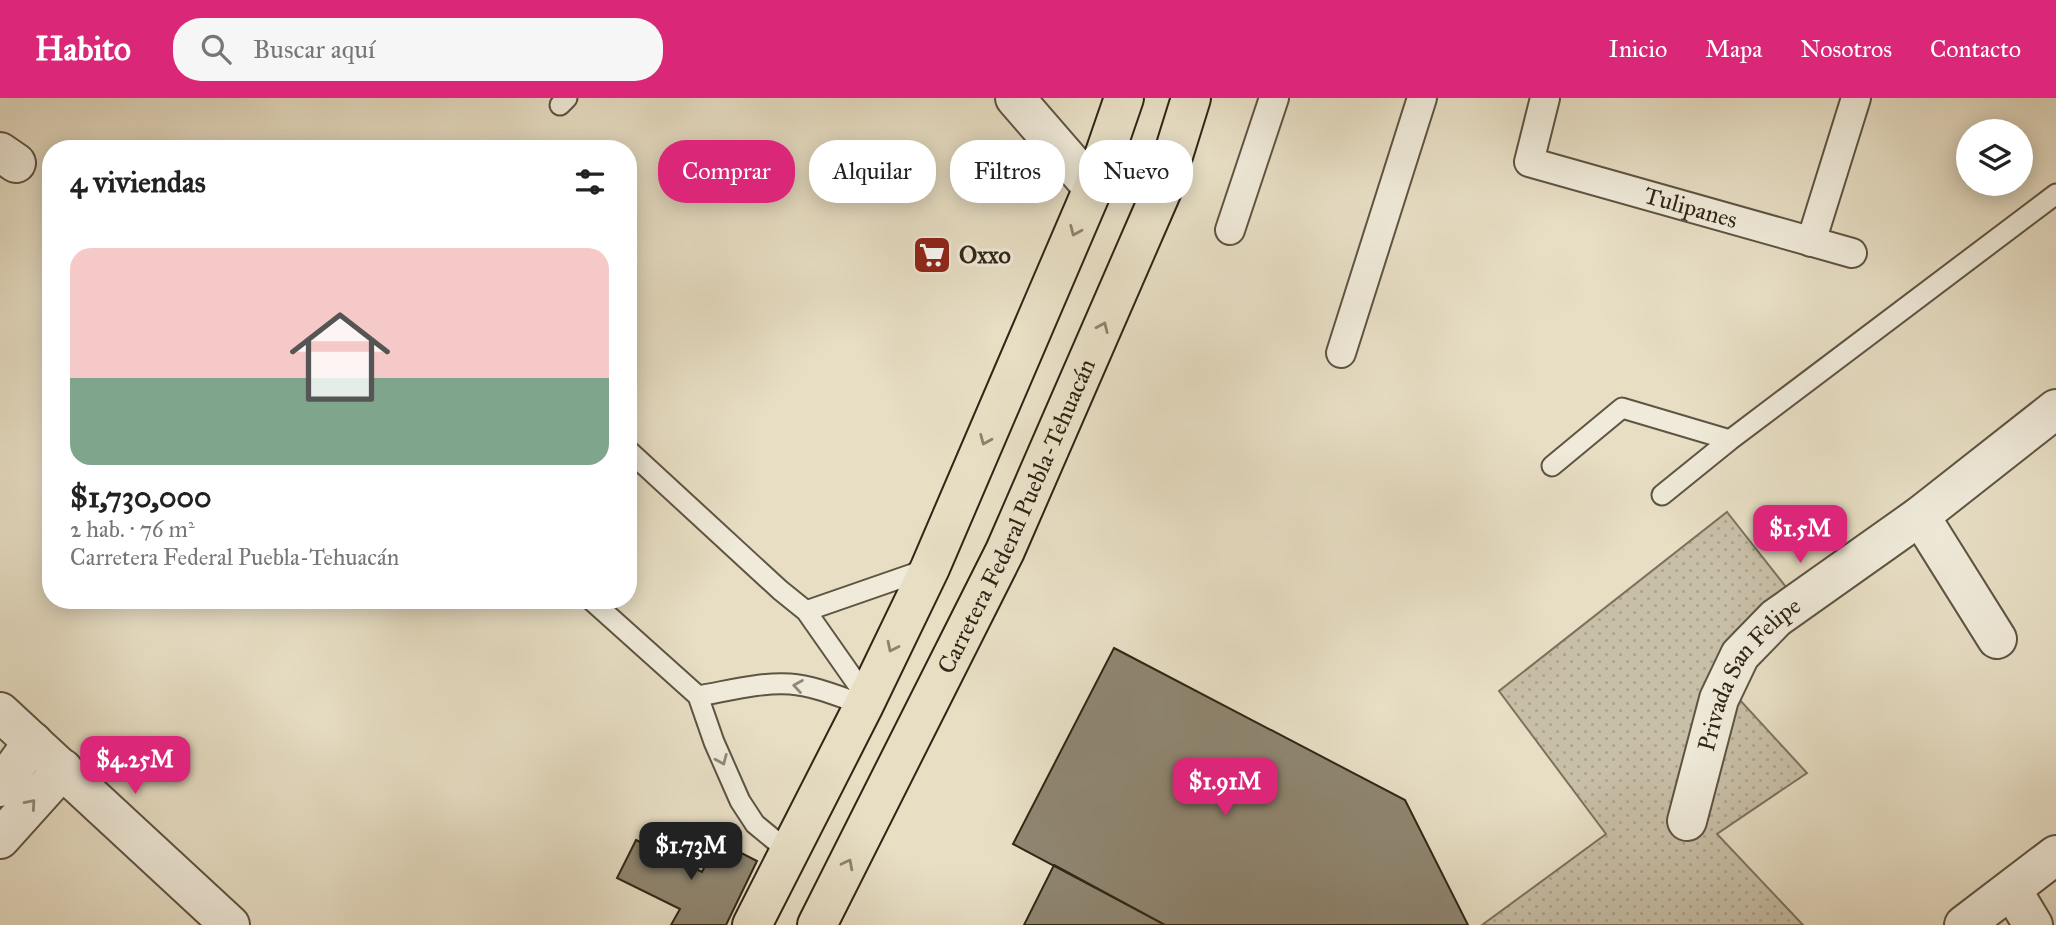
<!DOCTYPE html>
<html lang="es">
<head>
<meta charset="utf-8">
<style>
  :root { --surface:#fff; --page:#f6f6f6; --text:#222; --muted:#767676; --line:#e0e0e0; --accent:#db2777 }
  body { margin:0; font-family:"IM FELL Great Primer",serif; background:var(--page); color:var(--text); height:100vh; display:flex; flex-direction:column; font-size:26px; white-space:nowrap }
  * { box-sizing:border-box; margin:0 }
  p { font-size:23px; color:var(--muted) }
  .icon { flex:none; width:38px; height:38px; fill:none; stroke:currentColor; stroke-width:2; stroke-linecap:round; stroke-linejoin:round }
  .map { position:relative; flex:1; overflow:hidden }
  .panel { position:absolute; left:42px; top:42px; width:595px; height:469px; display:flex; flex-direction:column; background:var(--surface); border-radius:28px; box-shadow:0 4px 18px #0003 }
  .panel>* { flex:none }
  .banner { position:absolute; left:658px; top:42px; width:665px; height:63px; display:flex; gap:14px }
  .tools { position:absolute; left:1956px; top:21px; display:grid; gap:14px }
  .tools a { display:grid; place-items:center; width:77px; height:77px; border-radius:50%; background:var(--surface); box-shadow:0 4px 18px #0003; font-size:35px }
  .price { position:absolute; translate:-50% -60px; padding:0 16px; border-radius:14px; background:var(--accent); color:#fff; font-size:23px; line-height:46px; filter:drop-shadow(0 2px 4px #0008) }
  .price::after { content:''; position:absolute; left:50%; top:42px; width:21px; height:16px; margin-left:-10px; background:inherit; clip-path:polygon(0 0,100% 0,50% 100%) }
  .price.active { background:#222; color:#fff }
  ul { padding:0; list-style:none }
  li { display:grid; align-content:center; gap:14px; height:371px; padding:0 28px }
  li+li { border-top:2px solid var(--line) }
  li span { display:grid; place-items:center; height:217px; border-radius:21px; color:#555 }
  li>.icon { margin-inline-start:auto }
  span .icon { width:126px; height:126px; fill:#fffc; stroke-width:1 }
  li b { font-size:30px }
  h2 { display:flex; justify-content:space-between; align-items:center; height:84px; padding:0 28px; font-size:30px }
  .pill { padding:0 24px; border-radius:28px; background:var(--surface); box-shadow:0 4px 18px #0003; font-size:24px; line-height:63px }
  .pill.active { background:var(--accent); color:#fff }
  header { display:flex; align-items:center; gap:42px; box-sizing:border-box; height:98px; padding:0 35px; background:var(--accent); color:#fff }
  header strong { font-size:33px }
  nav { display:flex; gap:38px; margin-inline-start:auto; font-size:24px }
  .search { width:490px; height:63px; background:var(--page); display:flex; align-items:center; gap:18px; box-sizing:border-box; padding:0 24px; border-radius:28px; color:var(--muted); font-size:26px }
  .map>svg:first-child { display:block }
  .grass { fill:url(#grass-dots); stroke:#7c725f; stroke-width:2 }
  .building { fill:#8f8671; stroke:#302617; stroke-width:2 }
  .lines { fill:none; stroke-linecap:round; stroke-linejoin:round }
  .service-casing { stroke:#5e5442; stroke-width:23 }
  .pedestrian-casing { stroke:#5e5442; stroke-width:32 }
  .minor-casing { stroke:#5e5442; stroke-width:42 }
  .primary-casing { stroke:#302617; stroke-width:42 }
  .service { stroke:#efead9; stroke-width:19 }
  .pedestrian { stroke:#efead9; stroke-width:28 }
  .minor { stroke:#efead9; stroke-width:38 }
  .primary { stroke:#e7dec4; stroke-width:38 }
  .oneway { stroke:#8c826e }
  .oneway2 { stroke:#908878 }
  .labels { text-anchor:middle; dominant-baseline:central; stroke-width:6; stroke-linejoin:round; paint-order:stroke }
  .street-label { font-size:24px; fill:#302617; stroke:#efead9 }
  .poi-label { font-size:24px; font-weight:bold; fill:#302617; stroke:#efead9; text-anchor:start }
</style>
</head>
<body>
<header>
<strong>Habito</strong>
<div class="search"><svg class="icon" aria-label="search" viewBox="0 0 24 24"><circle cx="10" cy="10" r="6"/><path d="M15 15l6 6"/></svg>Buscar aquí</div>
<nav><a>Inicio</a><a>Mapa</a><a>Nosotros</a><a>Contacto</a></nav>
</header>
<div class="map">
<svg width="2056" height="827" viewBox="0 0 2056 827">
  <defs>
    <pattern id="grass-dots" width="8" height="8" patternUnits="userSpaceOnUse" patternTransform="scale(1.75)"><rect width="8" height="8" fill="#c8bfa7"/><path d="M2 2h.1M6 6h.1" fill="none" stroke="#aca48f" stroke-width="1.8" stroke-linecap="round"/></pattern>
  </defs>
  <rect width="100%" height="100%" fill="#e7dec4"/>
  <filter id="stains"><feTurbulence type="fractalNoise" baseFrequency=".00286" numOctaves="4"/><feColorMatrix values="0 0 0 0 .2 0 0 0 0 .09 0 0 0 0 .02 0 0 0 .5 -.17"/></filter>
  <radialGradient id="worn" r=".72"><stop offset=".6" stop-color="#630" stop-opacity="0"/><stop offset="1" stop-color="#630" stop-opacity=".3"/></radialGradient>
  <path class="grass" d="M1727,414L1804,512L1727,588L1807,675L1717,736L1803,827H1482L1606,736L1499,593Z"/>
  <path class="building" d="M1114,550L1405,702L1468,827H1165L1013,746Z
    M636,742L702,774L718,743L757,763L726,827H671L680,811L617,780Z
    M1054,767L1165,827H1024Z"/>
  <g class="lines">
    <defs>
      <path id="service" d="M560,7L567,0
        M628,352L780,492L806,513L867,600
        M1552,368L1622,310L1730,342
        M1662,397L1730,342L2056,96
        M591,502L698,598L714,644L740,703L755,726L789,754
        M806,513L927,471
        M698,598C728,593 760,584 790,586C815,588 840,599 864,607"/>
      <g id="pedestrian">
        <path id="s1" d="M1545,0L1529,64L1852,155"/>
        <path d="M1230,132L1274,0"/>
        <path d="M1811,144L1856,0"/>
        <path d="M1341,255L1422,0"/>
      </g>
      <g id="minor">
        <path d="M1015,0L1093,90"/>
        <path d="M0,54L16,65"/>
        <path d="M1920,418L1997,541"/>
        <path d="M0,614L230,827"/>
        <path d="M0,689L33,644"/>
        <path id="s2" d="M1687,723L1719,601L1740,557L1776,520L1920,418L2056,311"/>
        <path d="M0,741L63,671"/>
        <path d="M2012,792L2033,827"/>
        <path d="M1964,827L2056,757"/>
      </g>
      <g id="primary">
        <path d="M752,827L864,607L930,470L1093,90L1124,0"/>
        <path id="s3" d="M817,827L1005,453L1163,90L1191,0"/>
      </g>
    </defs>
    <use href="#service" class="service-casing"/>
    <use href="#pedestrian" class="pedestrian-casing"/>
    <use href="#minor" class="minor-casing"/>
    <use href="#primary" class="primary-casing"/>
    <use href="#service" class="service"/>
    <use href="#pedestrian" class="pedestrian"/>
    <use href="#minor" class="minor"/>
    <use href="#primary" class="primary"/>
  </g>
  <defs><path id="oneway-chevron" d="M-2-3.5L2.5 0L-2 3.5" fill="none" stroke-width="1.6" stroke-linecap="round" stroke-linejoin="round" transform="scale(1.75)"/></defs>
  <g class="oneway">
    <use href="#oneway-chevron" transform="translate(1075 133) rotate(113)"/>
    <use href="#oneway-chevron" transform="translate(1103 229) rotate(-66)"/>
    <use href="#oneway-chevron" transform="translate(985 342) rotate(113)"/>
    <use href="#oneway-chevron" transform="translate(892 549) rotate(116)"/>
    <use href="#oneway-chevron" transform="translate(848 766) rotate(-63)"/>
  </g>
  <g class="oneway2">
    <use href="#oneway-chevron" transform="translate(798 588) rotate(-171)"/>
    <use href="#oneway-chevron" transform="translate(722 662) rotate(67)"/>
    <use href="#oneway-chevron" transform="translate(31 706) rotate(-49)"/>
  </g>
  <defs>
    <symbol id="supermarket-square" viewBox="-11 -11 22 22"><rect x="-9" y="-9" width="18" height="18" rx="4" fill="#8f2418" stroke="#efead9"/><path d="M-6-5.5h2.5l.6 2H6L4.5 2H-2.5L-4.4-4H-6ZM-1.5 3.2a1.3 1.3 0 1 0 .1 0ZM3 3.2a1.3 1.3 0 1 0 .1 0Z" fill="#fff"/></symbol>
  </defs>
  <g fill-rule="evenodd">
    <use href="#supermarket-square" x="910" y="135" width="44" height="44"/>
  </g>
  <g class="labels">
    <g class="street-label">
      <text stroke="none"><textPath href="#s1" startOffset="234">Tulipanes</textPath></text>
      <text stroke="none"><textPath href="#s3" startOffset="455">Carretera Federal Puebla-Tehuacán</textPath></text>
      <text stroke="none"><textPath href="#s2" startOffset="163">Privada San Felipe</textPath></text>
    </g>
    <g class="poi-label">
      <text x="959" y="157">Oxxo</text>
    </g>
  </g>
  <rect width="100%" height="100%" filter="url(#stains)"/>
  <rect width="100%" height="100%" fill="url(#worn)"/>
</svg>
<div class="tools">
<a><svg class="icon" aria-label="layers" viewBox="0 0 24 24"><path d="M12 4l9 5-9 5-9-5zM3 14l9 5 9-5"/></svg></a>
</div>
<b class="price" style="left:1800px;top:467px">$1.5M</b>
<b class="price" style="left:135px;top:698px">$4.25M</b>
<b class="price" style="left:1225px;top:720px">$1.91M</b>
<b class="price active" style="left:691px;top:784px">$1.73M</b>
<div class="banner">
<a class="pill active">Comprar</a>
<a class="pill">Alquilar</a>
<a class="pill">Filtros</a>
<a class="pill">Nuevo</a>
</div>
<section class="panel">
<h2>4 viviendas<svg class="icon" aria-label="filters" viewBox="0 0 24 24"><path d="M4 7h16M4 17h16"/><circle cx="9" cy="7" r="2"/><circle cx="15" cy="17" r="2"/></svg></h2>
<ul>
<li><span style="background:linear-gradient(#f6c9c9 60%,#7fa58c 0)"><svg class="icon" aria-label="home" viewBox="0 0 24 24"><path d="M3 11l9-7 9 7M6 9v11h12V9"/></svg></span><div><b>$1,730,000</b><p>2 hab. · 76 m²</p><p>Carretera Federal Puebla-Tehuacán</p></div></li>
</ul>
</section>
</div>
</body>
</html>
